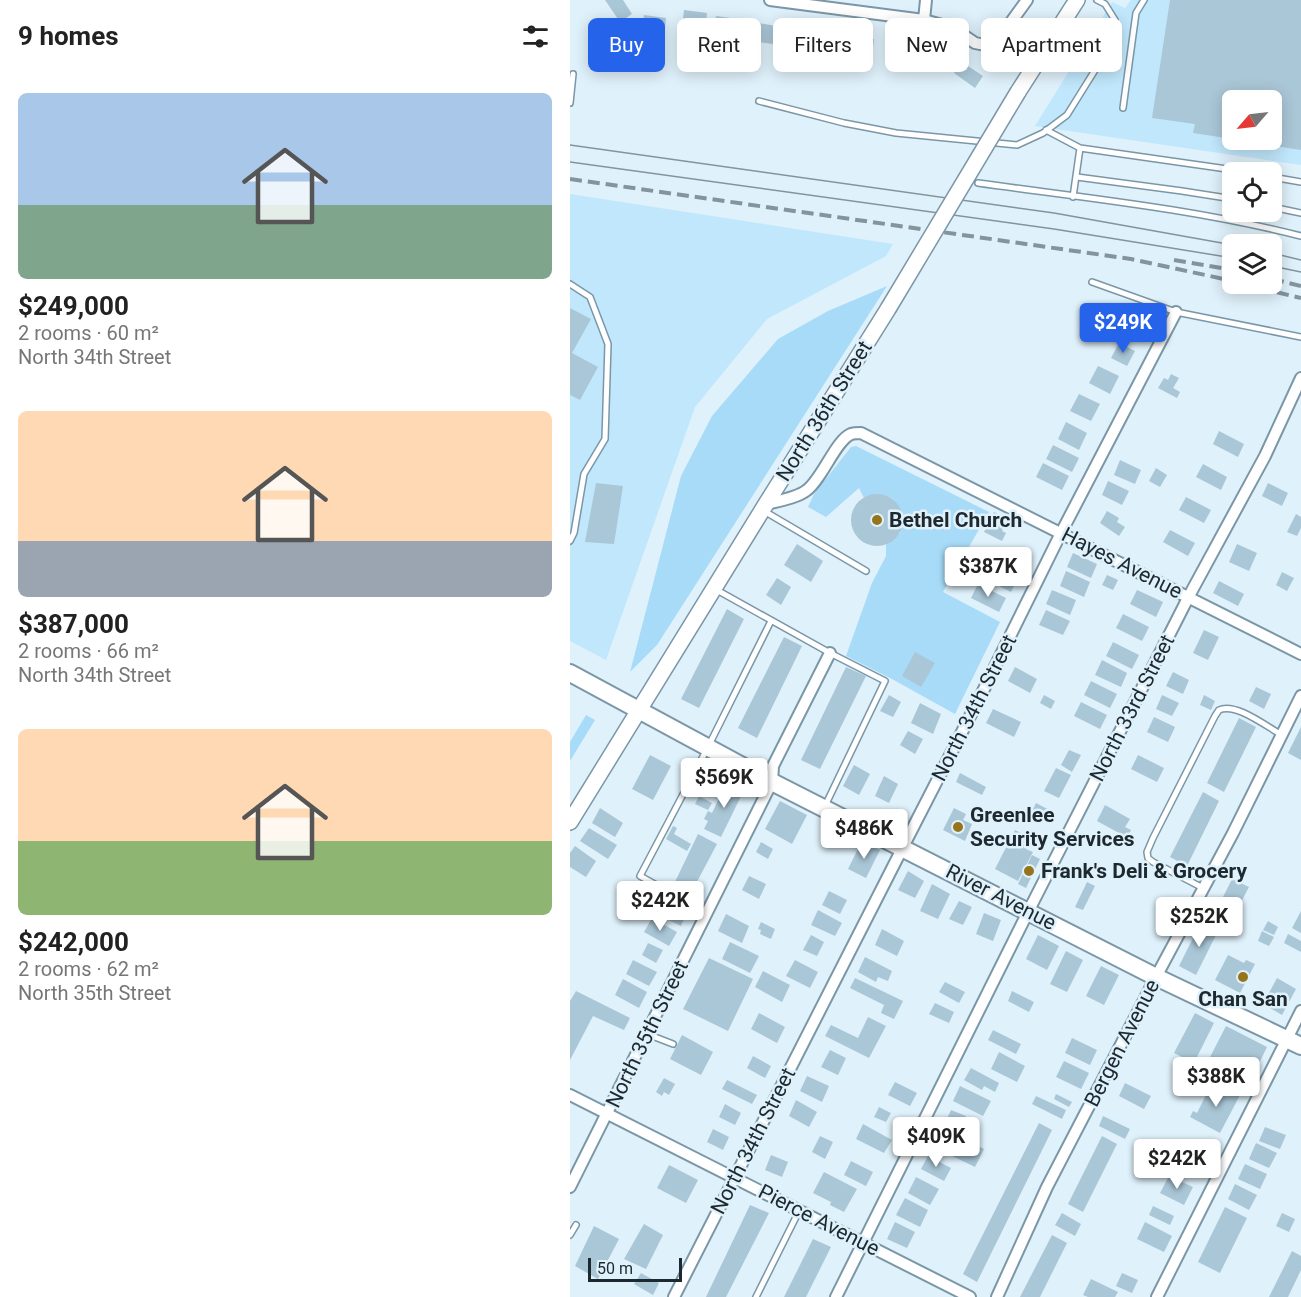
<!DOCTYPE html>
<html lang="en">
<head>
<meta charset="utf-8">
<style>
  :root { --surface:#fff; --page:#f2f2f2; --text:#222; --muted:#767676; --accent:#2563eb }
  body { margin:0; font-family:Roboto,sans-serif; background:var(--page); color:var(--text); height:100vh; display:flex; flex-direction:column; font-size:22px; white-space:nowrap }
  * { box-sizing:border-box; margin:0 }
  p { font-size:20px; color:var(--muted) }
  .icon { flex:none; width:33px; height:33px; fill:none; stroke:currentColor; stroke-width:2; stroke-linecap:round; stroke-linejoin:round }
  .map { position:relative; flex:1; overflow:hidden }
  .panel { display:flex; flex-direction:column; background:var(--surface); width:570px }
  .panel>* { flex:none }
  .banner { position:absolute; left:18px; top:18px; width:570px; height:54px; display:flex; gap:12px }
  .needle { width:39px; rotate:242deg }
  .controls { position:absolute; left:652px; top:90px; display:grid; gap:12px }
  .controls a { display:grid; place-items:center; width:60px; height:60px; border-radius:9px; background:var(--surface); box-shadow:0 3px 15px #0003; font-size:30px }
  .scale { position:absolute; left:18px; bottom:15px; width:94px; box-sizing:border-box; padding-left:6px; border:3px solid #1d282f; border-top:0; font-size:16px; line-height:21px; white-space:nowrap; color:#1d282f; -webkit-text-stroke:4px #dff1fb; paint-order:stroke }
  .price { position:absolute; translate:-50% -51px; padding:0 14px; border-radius:6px; background:#fff; color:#222; font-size:20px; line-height:39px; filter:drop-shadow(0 2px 3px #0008) }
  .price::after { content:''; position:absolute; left:50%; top:36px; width:18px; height:14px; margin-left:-9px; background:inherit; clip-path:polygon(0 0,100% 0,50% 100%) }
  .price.on { background:var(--accent); color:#fff }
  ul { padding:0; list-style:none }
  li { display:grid; align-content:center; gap:12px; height:318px; padding:0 18px }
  li span { display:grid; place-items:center; height:186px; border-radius:9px; color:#555 }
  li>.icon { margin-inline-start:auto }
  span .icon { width:108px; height:108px; fill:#fffc; stroke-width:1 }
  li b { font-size:26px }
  h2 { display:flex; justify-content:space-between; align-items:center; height:72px; padding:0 18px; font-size:26px }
  .pill { padding:0 21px; border-radius:9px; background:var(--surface); box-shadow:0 3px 15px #0003; font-size:21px; line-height:54px }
  .pill.on { background:var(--accent); color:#fff }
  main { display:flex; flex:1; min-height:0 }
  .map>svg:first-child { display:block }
  .built { fill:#c1e7fc; fill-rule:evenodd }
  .green { fill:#a7dbf8 }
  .building { fill:#aac7d7 }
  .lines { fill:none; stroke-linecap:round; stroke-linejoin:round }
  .lane-casing { stroke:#7b97a7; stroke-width:8 }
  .street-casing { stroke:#7b97a7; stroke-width:14 }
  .secondary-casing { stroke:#7b97a7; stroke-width:18 }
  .primary-casing { stroke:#7b97a7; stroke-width:20 }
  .lane { stroke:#fff; stroke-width:5 }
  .street { stroke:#fff; stroke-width:10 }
  .secondary { stroke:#fff; stroke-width:15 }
  .primary { stroke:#fff; stroke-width:16 }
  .tram { stroke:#84939c; stroke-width:1.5 }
  .rail { stroke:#84939c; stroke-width:4; stroke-dasharray:12 6; stroke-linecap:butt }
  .secondary-bridge-casing { stroke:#7b97a7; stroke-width:18; stroke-linecap:butt }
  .secondary-bridge { stroke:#fff; stroke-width:15 }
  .poi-dot { fill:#96741c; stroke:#dff1fb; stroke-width:2 }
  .labels { text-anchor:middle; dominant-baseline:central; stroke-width:5; stroke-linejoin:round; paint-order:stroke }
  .street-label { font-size:21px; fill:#1d282f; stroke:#dff1fb }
  .poi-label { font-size:21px; font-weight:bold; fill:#1d282f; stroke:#dff1fb; text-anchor:start }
</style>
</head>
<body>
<main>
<section class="panel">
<h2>9 homes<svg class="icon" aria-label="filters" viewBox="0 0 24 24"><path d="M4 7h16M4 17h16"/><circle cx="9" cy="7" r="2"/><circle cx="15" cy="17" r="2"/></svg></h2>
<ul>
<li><span style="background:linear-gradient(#a9c7e8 60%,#7fa58c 0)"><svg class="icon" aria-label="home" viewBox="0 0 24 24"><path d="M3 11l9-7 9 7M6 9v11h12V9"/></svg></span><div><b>$249,000</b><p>2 rooms · 60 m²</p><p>North 34th Street</p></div></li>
<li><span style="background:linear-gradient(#ffd9b3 70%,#9aa5b1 0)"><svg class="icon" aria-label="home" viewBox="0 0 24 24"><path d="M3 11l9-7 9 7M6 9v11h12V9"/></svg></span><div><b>$387,000</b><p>2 rooms · 66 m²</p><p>North 34th Street</p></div></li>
<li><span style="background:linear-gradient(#ffd9b3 60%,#8fb573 0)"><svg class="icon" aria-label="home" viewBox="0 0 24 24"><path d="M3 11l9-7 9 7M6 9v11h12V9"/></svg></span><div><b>$242,000</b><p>2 rooms · 62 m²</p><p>North 35th Street</p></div></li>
</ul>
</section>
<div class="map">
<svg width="731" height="1297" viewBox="0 0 731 1297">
  <rect width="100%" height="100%" fill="#dff1fb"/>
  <path class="built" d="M561,0H731V165L465,126L542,2L555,8ZM663,100H702V140H663Z
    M0,194L323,244L316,256L197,319L125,407L36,660L0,641Z"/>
  <path class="green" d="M317,286L87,645L60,672L111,476L142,416L208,339L258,311Z
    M286,446L419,512L373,592L430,622L385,714L322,679L276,656L302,583L316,556V544L330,533C337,507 322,487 294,498L289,488L256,517L238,507L244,494L281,447Z
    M16,715L25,720L0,761V742Z"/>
  <path class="building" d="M35,0H53L62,14L50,22Z
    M600,0H731V150L672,141V140H702V100H663V139L623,133L625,124L582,118Z
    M114,10L137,13L135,31L112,28Z
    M74,15L96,18L94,37L71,33Z
    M146,16L168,19L166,38L143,35Z
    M183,22L206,26L203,44L181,41Z
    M215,24L237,27L233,55L220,53L221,43L212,42Z
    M251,29L274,32L271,50L249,47Z
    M282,36L304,39L301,65L288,64L289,55L280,53Z
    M319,41L341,44L339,63L316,59Z
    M350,43L372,46L370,65L348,61Z
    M392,62L413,76L405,88L384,73Z
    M0,308L21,319L2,353L28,367L10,400L0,395Z
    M549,343L565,351L557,366L541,358Z
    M528,366L549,376L540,394L519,383Z
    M601,374L609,378L603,388L610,392L607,398L588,388L594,378L598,380Z
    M509,394L530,404L521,421L500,411Z
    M496,422L517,433L509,450L488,439Z
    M649,431L674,444L668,457L643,444Z
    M483,445L509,458L502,472L476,459Z
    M550,460L571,470L565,484L544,475Z
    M473,463L499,476L492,490L466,477Z
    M633,464L657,477L651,490L626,477Z
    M586,468L597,475L590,487L579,481Z
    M538,481L559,491L552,505L532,495Z
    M26,483L53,486L44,544L15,542Z
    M698,483L718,493L712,506L692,496Z
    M281 520a26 26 0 1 1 52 0a26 26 0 1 1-52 0Z
    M616,497L641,510L634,523L609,510Z
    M537,511L549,518L547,522L555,527L549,536L530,523Z
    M424,512L437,519L432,531L436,533L432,541L414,532Z
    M726,514L731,517V528L727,536L717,532Z
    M600,530L625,543L618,556L593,542Z
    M227,544L253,561L241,582L214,565Z
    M667,544L687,553L679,571L659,562Z
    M430,547L459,561L452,575L423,561Z
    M503,553L527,564L521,578L497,567Z
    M420,564L448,578L441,592L413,578Z
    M496,571L520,582L514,597L490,586Z
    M712,572L724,578L717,591L706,585Z
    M537,575L548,580L543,590L532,585Z
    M207,578L221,587L211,605L196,595Z
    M649,581L674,594L668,606L643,593Z
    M408,584L436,598L429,612L401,598Z
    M482,590L506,600L500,615L476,604Z
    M567,590L593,602L586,617L560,604Z
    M157,609L174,619L129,708L111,699Z
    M476,610L500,621L493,635L469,625Z
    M553,614L579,627L572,641L546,628Z
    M634,630L649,637L638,660L623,653Z
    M214,637L232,646L187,738L168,728Z
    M543,642L569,655L562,669L536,656Z
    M345,652L365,663L351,687L332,676Z
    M532,660L557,673L551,687L525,675Z
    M276,667L296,676L250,769L231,760Z
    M445,667L467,679L460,693L438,681Z
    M603,672L619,680L613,694L596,686Z
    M521,681L547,694L540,708L514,695Z
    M686,687L701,694L694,709L679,701Z
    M319,695L331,702L323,717L310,711Z
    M474,695L485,701L481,709L470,703Z
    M592,695L609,703L602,716L586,709Z
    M634,695L645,701L641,710L630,705Z
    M511,702L537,715L530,729L504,716Z
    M350,703L371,714L363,734L341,723Z
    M423,709L451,722L444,737L416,723Z
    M584,717L605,727L598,742L577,732Z
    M669,718L686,727L654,792L637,783Z
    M731,727V760L718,753Z
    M338,731L353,739L345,754L330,745Z
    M499,750L511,755L502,772L491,765Z
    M80,755L101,766L83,800L62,789Z
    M568,755L594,768L587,782L561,769Z
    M284,765L300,774L289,795L273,786Z
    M486,768L501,775L489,798L474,791Z
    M390,773L416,787L412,795L386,782Z
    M314,776L328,784L319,803L305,796Z
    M158,780L175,788L151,837L134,829L138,821L134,819L138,811L142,813Z
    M633,792L649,801L617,866L600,857Z
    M129,796L142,803L138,810L125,804Z
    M210,801L237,815L222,844L195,829Z
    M466,803L483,812L479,821L461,814Z
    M535,805L560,819L555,827L561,830L558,838L527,821Z
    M30,808L53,823L45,837L22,823Z
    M384,808L396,814L393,820L402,824L395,841L373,830Z
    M103,826L107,828L104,834L121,844L117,851L96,839Z
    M19,828L47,845L38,859L10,841Z
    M445,830L461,838L456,849L463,852L448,881L425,869Z
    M128,834L147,844L121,893L104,884Z
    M292,841L310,850L296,878L278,869Z
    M191,842L203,849L198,859L186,852Z
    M5,846L26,861L16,877L0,867V853Z
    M462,855L470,859L456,888L448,884Z
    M338,871L354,881L345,898L328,890Z
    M179,876L196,884L189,899L172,890Z
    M662,879L679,887L659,925L643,917Z
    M517,882L525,886L513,910L505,907Z
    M362,884L380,894L368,919L350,911Z
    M259,891L277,900L270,914L252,905Z
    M88,898L117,912L111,926L82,912Z
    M389,901L402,907L393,925L379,919Z
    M248,910L272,923L265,936L241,925Z
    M731,911V933L722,928Z
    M414,913L431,920L423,941L406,934Z
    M156,914L179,926L172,943L148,931Z
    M82,918L107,932L99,946L74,932Z
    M632,920L649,929L626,975L609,966Z
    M698,921L708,927L704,935L693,930Z
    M191,922L205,929L201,939L190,934L191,930L188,929Z
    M312,929L334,941L327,956L305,945Z
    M692,931L704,937L699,946L688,941Z
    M718,934L731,941V952L714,943Z
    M241,935L254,942L247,956L233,950Z
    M468,935L489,946L477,970L456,959Z
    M160,942L189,956L180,973L152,959Z
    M78,943L93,950L86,963L72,955Z
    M496,951L513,960L497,992L480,984Z
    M658,955L674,963L676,960L685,964L670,993L645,980Z
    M295,957L322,971L318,981L308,977L306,982L288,972Z
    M139,958L183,979L158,1031L113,1009Z
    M63,960L87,972L79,986L56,974Z
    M225,960L248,972L240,988L216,976Z
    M531,966L549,975L534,1005L516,996Z
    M193,971L220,985L212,1002L185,987Z
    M285,978L333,1001L324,1019L311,1013L314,1005L280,988Z
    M707,978L726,989L712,1015L693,1004Z
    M53,979L77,992L69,1008L45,995Z
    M375,982L395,992L389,1003L369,992Z
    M6,991L60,1018L54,1030L23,1016L0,1060V1001Z
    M442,991L464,1002L459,1012L438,1001Z
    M365,1003L384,1012L379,1023L359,1014Z
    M189,1013L215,1027L207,1043L181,1029Z
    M625,1013L644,1023L624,1063L604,1053Z
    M298,1017L316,1026L299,1058L255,1036L261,1025L288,1038Z
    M656,1026L697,1047L677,1088L646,1073L649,1069L637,1063Z
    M423,1030L451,1044L446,1054L418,1040Z
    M112,1035L143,1052L131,1075L100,1059Z
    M502,1038L527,1050L520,1065L495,1053Z
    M260,1050L276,1058L268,1075L251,1067Z
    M429,1052L455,1066L447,1082L421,1069Z
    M183,1056L201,1066L195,1078L177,1068Z
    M494,1061L519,1073L511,1089L486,1077Z
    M401,1068L429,1083L425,1092L414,1086L412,1090L394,1080Z
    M237,1076L259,1086L252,1102L230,1091Z
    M94,1078L105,1084L99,1095L94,1092L92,1096L86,1092Z
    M157,1080L187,1095L182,1104L152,1089Z
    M325,1082L347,1093L340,1106L318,1095Z
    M555,1083L581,1096L574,1109L549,1096Z
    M642,1083L670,1095L650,1133L620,1117L623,1111L627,1113Z
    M390,1086L421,1101L413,1116L383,1101Z
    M486,1094L502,1102L499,1107L484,1099Z
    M466,1096L496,1110L492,1119L462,1104Z
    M226,1100L247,1112L239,1127L219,1116Z
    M155,1104L171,1113L165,1125L149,1117Z
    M309,1107L321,1113L316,1122L304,1117Z
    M381,1110L396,1116L390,1130L375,1123Z
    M533,1116L560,1129L555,1139L529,1126Z
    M469,1123L482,1130L407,1282L393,1274Z
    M293,1124L322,1140L314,1153L286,1139Z
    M695,1127L716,1135L710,1149L689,1141Z
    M143,1129L159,1137L153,1150L137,1142Z
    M387,1135L414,1149L405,1167L378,1154Z
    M250,1136L263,1142L255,1159L242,1152Z
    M532,1136L547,1144L513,1212L498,1204Z
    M609,1139L635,1152L630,1162L604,1148Z
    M686,1143L707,1153L699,1168L679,1159Z
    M201,1155L218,1162L212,1177L195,1170Z
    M358,1156L381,1168L374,1181L351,1169Z
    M281,1161L303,1172L296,1186L274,1175Z
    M675,1164L697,1174L690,1189L668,1179Z
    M99,1165L128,1180L116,1203L87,1188Z
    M254,1172L287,1189L274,1212L260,1205L261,1202L243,1193Z
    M599,1176L623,1187L614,1205L590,1193Z
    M346,1177L369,1189L360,1205L338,1193Z
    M665,1184L687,1195L679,1210L658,1199Z
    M335,1198L358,1210L350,1227L326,1215Z
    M180,1205L199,1213L156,1297H136Z
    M583,1206L604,1216L600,1225L579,1215Z
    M655,1207L677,1218L650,1273L628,1262Z
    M492,1213L511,1224L505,1236L485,1225Z
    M712,1213L725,1219L719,1232L706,1226Z
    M325,1222L345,1232L337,1248L317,1239Z
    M575,1222L602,1236L594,1252L567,1239Z
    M74,1224L93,1235L76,1269L54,1259Z
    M24,1226L49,1239L28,1279L5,1266Z
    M482,1235L497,1243L470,1297H450Z
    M243,1239L261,1247L236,1297H214Z
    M722,1251L731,1256V1270L718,1297H699Z
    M71,1273L89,1283L83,1295L64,1284Z
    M552,1273L568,1280L562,1293L546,1286Z
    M521,1279L548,1292L545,1297H518L513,1295Z"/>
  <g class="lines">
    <defs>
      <path id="lane" d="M189,101L274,123L326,133L447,145L473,133L497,115L545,38V20L535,4L527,0
        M0,103L3,74
        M553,108L566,13L574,0
        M476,130L510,148L678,172
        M507,177L612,191L663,199
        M702,177L731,182
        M408,183C516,198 625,209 731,236
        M503,197L510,148
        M702,207L731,213
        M522,282L606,312L731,337
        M0,284L20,297L38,344L35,439L14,474L4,533L0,541
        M194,511L296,571
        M145,589L260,653L315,681L255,806
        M633,888L583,862L578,858L577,852L583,838L645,716L649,710C666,702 697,727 712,735
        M137,913L70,876L138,747L201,621
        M77,1034L103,1044
        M0,1235L6,1225
        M186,1297L229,1211"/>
      <path id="street" d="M200,0L354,20L383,28L405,43L415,45L425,44L457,0
        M354,20L356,0
        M196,504C208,501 227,498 237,490C252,479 266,440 281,434C284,433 288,433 291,433L731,654
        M0,1095L400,1297
        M0,1187L202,782L203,766L260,653
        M104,1297L333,847L413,691L491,533L606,312
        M266,1297L458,912L619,596L695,456L731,378
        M427,1297L477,1187L586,977L663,833L731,696
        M587,1297L731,1011"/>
      <path id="secondary" d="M448,92L507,0
        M0,822L196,504L318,309"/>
      <path id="primary" d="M0,673L202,782L586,977L731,1046"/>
    </defs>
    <use href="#lane" class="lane-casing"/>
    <use href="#street" class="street-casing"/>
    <use href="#secondary" class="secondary-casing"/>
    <use href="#primary" class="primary-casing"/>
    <use href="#lane" class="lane"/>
    <use href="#street" class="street"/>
    <use href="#secondary" class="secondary"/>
    <use href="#primary" class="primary"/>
    <path class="tram" d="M0,145L484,213L663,245
      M0,162L484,229L663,258
      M702,253L731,260
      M702,266L731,272"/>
    <path class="rail" d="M0,179L561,259L663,281
      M604,260L663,270
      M702,279L731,286
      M672,284L731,298"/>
    <defs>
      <path id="secondary-bridge" d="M318,309L448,92"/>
    </defs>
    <use href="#secondary-bridge" class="secondary-bridge-casing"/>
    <use href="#secondary-bridge" class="secondary-bridge"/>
  </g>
  <g class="poi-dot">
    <circle cx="307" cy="520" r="6"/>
    <circle cx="388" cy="827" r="6"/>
    <circle cx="459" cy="871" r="6"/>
    <circle cx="673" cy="977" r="6"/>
  </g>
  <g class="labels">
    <g class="street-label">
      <text transform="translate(254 411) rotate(-58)">North 36th Street</text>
      <text transform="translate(552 563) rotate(27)">Hayes Avenue</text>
      <text transform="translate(404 708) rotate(-63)">North 34th Street</text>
      <text transform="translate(562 708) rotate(-63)">North 33rd Street</text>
      <text transform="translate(431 897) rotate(27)">River Avenue</text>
      <text transform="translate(77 1034) rotate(-64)">North 35th Street</text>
      <text transform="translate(552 1043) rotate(-63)">Bergen Avenue</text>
      <text transform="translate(183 1141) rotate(-63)">North 34th Street</text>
      <text transform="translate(249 1220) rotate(27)">Pierce Avenue</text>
    </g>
    <g class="poi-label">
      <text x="319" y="520">Bethel Church</text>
      <text x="400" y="815">Greenlee<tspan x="400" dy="24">Security Services</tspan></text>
      <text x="471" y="871">Frank's Deli &amp; Grocery</text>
      <text x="673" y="999" text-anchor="middle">Chan San</text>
    </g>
  </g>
</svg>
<div class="controls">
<a><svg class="needle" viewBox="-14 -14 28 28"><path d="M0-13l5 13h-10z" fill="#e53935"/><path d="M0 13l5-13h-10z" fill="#767676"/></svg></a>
<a><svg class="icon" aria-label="locate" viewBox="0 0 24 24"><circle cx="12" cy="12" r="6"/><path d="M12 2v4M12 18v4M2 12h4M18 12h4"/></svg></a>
<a><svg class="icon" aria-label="layers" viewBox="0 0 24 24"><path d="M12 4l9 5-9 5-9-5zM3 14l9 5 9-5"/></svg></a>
</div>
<div class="scale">50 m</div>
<b class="price on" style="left:553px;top:354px">$249K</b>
<b class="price" style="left:418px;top:598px">$387K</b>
<b class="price" style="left:154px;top:809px">$569K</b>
<b class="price" style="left:294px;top:860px">$486K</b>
<b class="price" style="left:90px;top:932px">$242K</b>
<b class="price" style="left:629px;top:948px">$252K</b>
<b class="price" style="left:646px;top:1108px">$388K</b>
<b class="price" style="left:366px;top:1168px">$409K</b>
<b class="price" style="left:607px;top:1190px">$242K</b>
<div class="banner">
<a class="pill on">Buy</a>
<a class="pill">Rent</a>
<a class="pill">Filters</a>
<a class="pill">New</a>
<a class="pill">Apartment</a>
</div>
</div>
</main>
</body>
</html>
